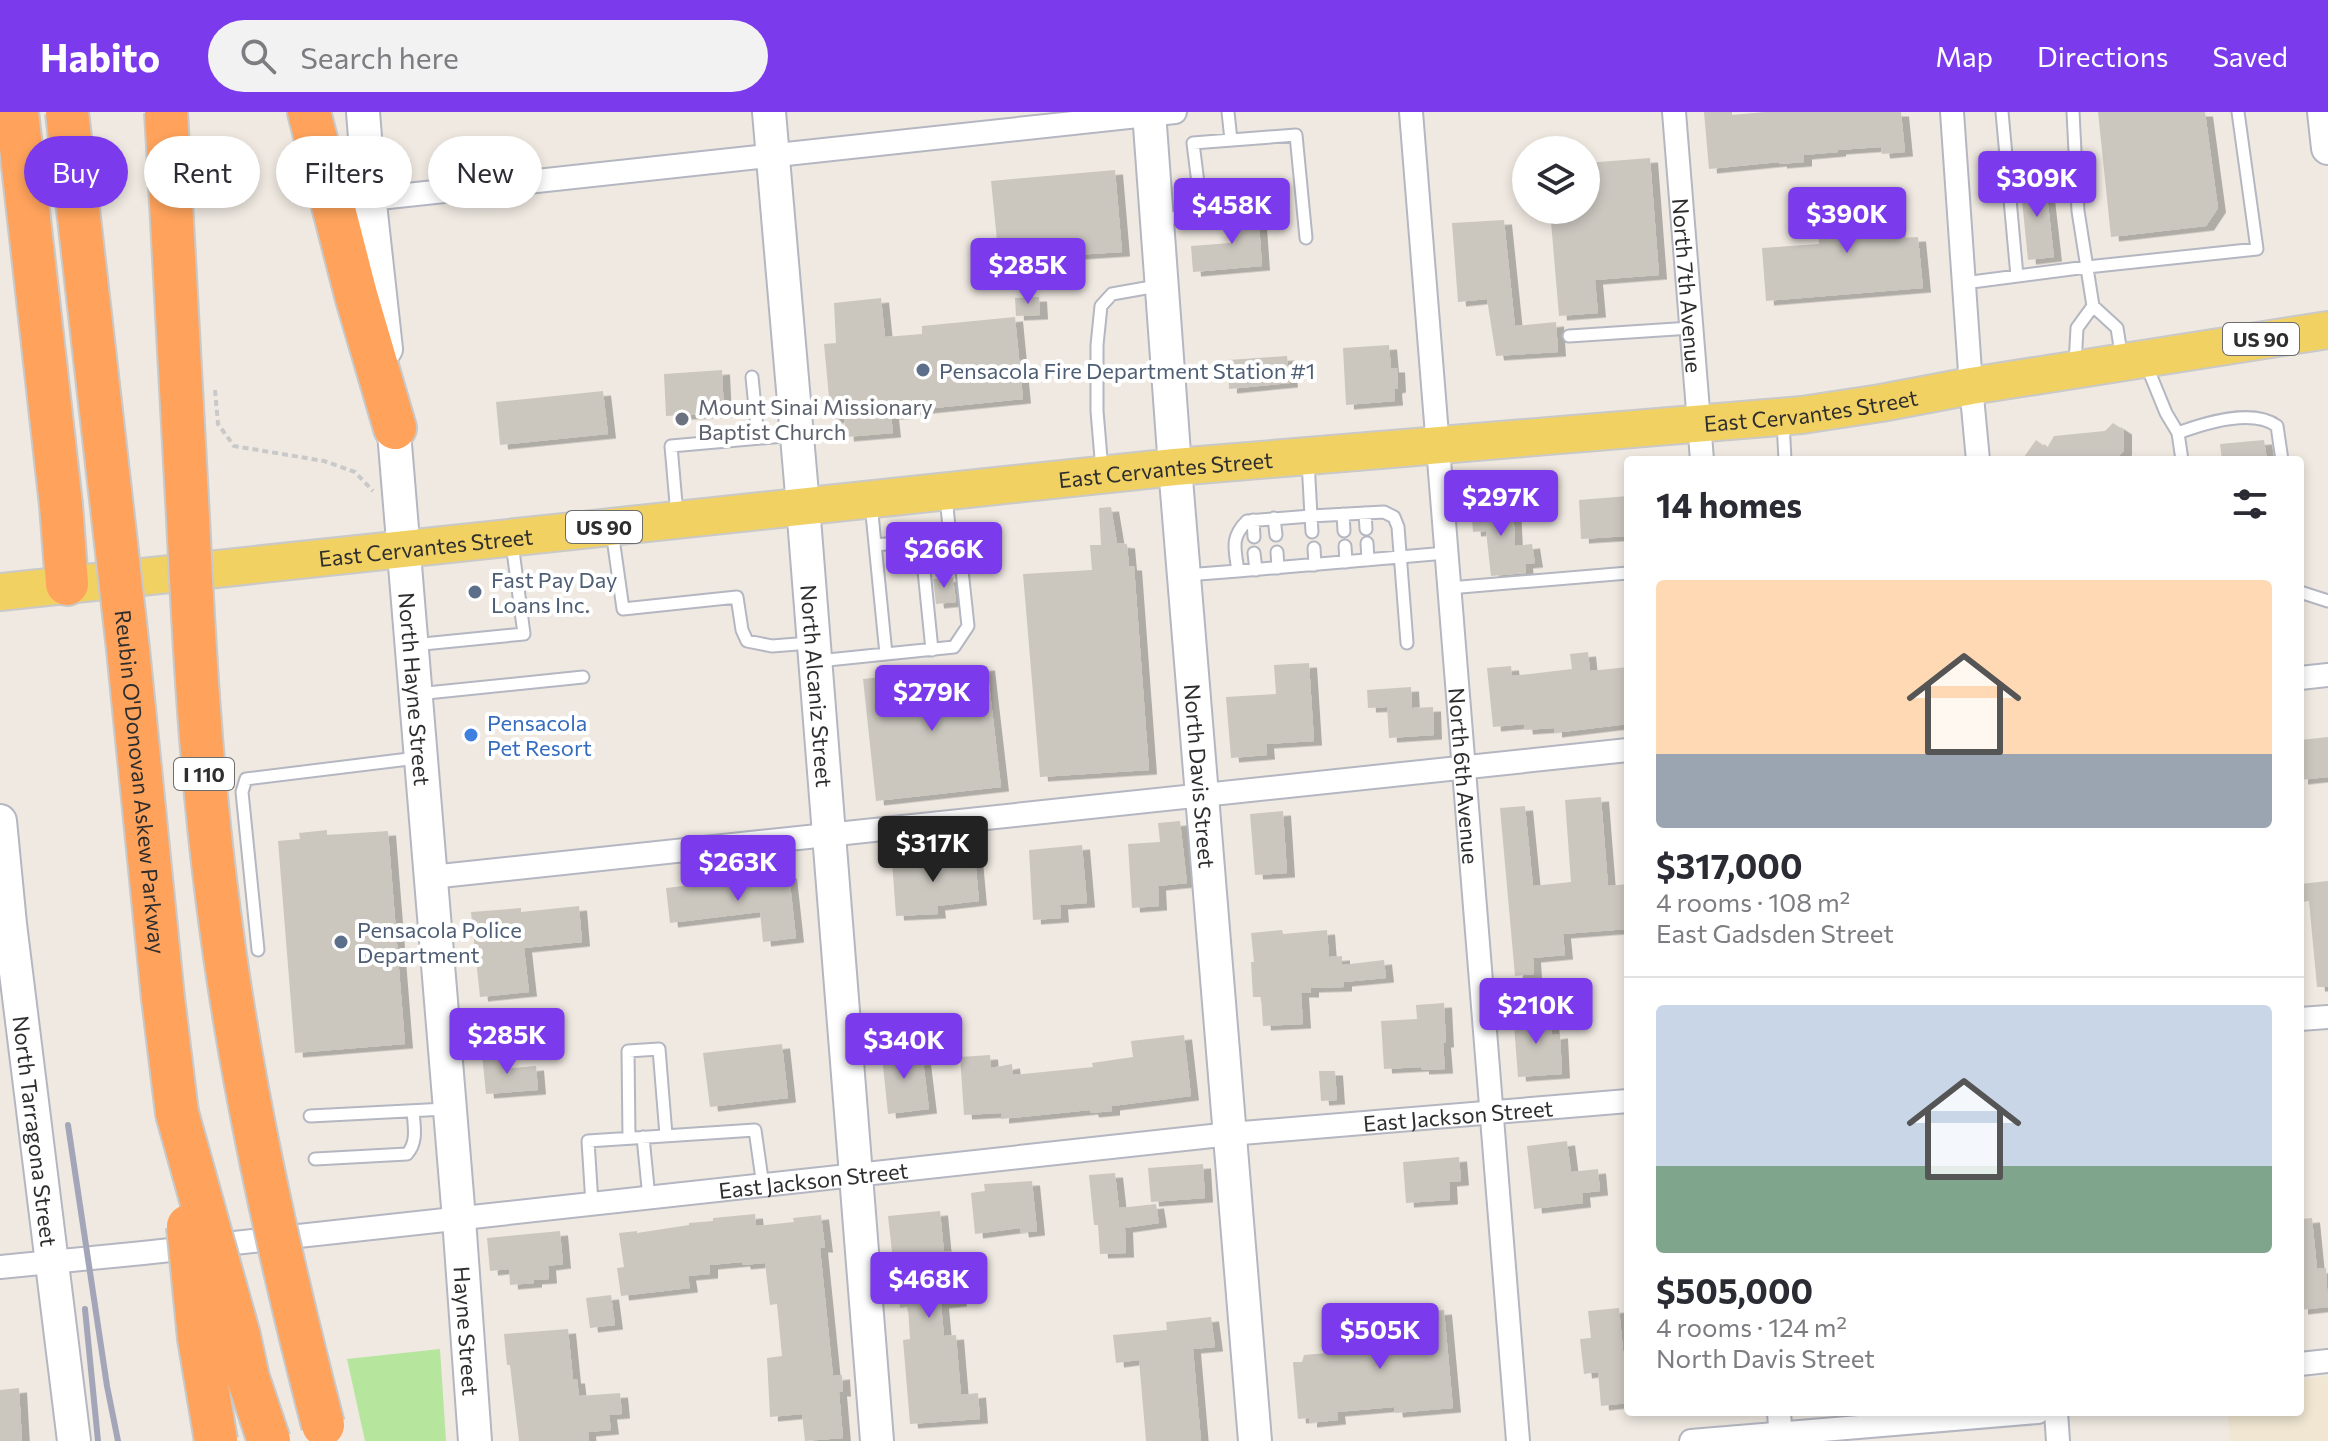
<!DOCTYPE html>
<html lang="en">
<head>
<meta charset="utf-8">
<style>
  :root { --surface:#fff; --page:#f2f2f3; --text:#2b2b33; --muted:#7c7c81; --line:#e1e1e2; --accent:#7c3aed }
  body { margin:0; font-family:Commissioner,sans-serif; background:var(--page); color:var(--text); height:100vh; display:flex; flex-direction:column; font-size:30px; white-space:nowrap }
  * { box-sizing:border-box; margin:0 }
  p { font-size:26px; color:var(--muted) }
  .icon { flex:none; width:44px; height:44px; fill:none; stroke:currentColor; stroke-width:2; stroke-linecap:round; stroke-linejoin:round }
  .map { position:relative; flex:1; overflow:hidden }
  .panel { position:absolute; left:1624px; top:344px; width:680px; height:960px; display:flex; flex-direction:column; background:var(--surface); border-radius:8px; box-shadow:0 4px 12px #0003 }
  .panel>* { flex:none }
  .hud { position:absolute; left:24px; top:24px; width:760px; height:72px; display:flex; gap:16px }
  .tools { position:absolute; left:1512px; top:24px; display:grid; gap:16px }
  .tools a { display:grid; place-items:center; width:88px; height:88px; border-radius:50%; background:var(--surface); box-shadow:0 4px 12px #0003; font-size:40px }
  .price { position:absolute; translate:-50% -68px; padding:0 18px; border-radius:8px; background:var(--accent); color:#fff; font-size:26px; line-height:52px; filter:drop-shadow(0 2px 4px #0008) }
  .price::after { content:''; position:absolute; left:50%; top:48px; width:24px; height:18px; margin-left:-12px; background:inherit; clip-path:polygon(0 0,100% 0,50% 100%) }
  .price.selected { background:#222; color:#fff }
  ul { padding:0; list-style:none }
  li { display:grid; align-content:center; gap:16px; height:424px; padding:0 32px }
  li+li { border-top:2px solid var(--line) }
  li span { display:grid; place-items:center; height:248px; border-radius:8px; color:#555 }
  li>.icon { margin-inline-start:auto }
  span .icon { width:144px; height:144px; fill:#fffc; stroke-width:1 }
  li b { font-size:34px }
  h2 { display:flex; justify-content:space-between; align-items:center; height:96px; padding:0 32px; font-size:34px }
  .pill { padding:0 28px; border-radius:36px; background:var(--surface); box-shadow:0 4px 12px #0003; font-size:28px; line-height:72px }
  .pill.selected { background:var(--accent); color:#fff }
  header { display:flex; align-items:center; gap:48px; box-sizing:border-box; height:112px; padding:0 40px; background:var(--accent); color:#fff }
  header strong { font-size:38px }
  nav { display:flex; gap:44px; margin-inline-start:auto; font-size:28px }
  .search { width:560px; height:72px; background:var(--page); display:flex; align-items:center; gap:20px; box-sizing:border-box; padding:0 28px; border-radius:44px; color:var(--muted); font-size:30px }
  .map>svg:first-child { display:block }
  .education { fill:#f0e6d1 }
  .green { fill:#b6e59e }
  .building { fill:#cbc7bf; filter:url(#shadow) }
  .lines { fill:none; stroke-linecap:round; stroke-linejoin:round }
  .lane-casing { stroke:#b4b7c1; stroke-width:15 }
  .street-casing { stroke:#b4b7c1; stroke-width:26 }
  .secondary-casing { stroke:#b4b7c1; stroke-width:36 }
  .primary-casing { stroke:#c9c9c9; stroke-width:40 }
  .highway-casing { stroke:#c9c9c9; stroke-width:46 }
  .path { stroke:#c9c9c9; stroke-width:4; stroke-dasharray:6 4; stroke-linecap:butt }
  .lane { stroke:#fff; stroke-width:11 }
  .street { stroke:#fff; stroke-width:22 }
  .secondary { stroke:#fff; stroke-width:32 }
  .primary { stroke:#f2d163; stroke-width:36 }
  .highway { stroke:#ffa35c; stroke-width:42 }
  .rail { stroke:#a3a6b8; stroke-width:6 }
  .highway-bridge-casing { stroke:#c9c9c9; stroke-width:46; stroke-linecap:butt }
  .highway-bridge { stroke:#ffa35c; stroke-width:42 }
  .service-dot { fill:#5c6f8a; stroke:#fff; stroke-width:3 }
  .worship-dot { fill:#6b7280; stroke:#fff; stroke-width:3 }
  .shop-dot { fill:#3f7fe0; stroke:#fff; stroke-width:3 }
  .labels { text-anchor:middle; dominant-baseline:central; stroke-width:8; stroke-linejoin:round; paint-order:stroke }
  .shield { fill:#fff; stroke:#6d6d6d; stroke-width:2 }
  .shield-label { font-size:20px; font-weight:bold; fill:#2e2e2e }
  .street-label { font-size:22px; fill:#2e2e2e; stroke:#fff }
  .service-label { font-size:22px; fill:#4e5e75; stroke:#fff; text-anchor:start }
  .worship-label { font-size:22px; fill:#5b616d; stroke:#fff; text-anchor:start }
  .shop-label { font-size:22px; fill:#366cbe; stroke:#fff; text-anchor:start }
</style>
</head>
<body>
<header>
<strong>Habito</strong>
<div class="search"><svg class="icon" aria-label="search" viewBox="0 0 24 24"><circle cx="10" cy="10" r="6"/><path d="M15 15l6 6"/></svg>Search here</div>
<nav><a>Map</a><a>Directions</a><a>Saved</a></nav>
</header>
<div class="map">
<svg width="2328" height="1329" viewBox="0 0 2328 1329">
  <defs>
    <filter id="shadow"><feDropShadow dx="8" dy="4.5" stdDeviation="0" flood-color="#0004"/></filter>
  </defs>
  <rect width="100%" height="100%" fill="#efe9e1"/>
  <path class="education" d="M2328,1264V1329H2230L2227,1300H2300V1268Z"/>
  <path class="green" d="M440,1237L446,1329H365L347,1247Z"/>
  <path class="building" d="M1704,0H1732V3L1765,0H1901L1905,40L1882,42L1881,35L1838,38V40L1804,43V50L1779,52V50L1709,57Z
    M2098,0H2205L2218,96L2206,114L2111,125Z
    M1650,46L1659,163L1595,168L1598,201L1559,204L1550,98H1586V51Z
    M1115,58L1122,140L999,148L991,69Z
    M2045,66L2054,145L2028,148L2020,68Z
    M1895,81L1898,126L1918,125L1923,176L1766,189L1762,136L1819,132L1817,103L1845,101L1843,85Z
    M1258,98L1262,154L1193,160L1191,134L1230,131L1227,101Z
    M1504,108L1515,214L1556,210L1558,240L1496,244L1487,187L1458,190L1452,111Z
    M1039,185L1040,203L1016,204L1015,186Z
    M881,186L885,225L922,222V214L1015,205L1023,287L905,299V302L891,303L893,321L846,325L844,306L831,307L824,232L836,231L834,191Z
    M1389,233L1391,256H1397L1398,276L1394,277L1395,289L1346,293L1343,236Z
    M1287,244L1290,271L1229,277L1228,248Z
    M722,258L724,301L666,304L664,262Z
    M603,279L608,322L500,333L496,290Z
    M2113,311L2124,318V339L2120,343V348H2022L2036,328L2047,336L2054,324L2105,319Z
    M2264,328L2267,348H2222L2220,332Z
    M1628,384V424L1581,427L1579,388Z
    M1513,390L1515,434L1532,432L1535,451L1525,452L1526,461L1491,464L1486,419L1473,420L1471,392Z
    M1111,395L1117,431L1127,432L1129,454H1134L1149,658L1040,665L1023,462L1092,458L1090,433H1101L1099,396Z
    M953,465L956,490L936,492L933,467Z
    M1588,540L1590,559L1628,555V612L1554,621V616L1525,618L1524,612L1493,615L1487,556L1511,554L1512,564L1572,557L1570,542Z
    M1309,551L1314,629L1266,632L1267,643L1231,646L1226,585L1276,582L1274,553Z
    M987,554L1001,675L876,689L863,567Z
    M1411,575L1412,596L1433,595L1434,623L1389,626L1387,595L1368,596L1367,578Z
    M2328,625V665L2300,668V628Z
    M1601,685L1608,774L1628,772V817L1563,822L1565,843L1533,846L1534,862L1515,864L1500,696L1525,694L1533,774L1571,770L1565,688Z
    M1283,699L1287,761L1255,763L1250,702Z
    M1180,709L1187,771L1158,774L1159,794L1132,796L1128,732L1160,730L1158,711Z
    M327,718V723L388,719L405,932L295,941L278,729L300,727L299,721Z
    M1082,733L1087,791L1060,793L1061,806L1033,808L1029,738Z
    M934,742V749L975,745L979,789L937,794L938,802L896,804L892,749L913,748L918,743Z
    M789,762L796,826L763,830L760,800L670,811L666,776Z
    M2328,769V875H2317L2309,789L2302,790L2300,772Z
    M579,794L582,830L524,836L529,880L480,885L471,800L521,796V800Z
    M1282,818L1283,822L1327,818L1329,845L1342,844V853L1384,848L1386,866L1344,870V875L1311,876V881H1301L1303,912L1263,914L1261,885H1253L1251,850H1254L1251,821Z
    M1444,891L1446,931H1443L1445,957L1421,958V955L1384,957L1381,909L1417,907L1416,893Z
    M1538,898L1539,910L1551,909L1552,923L1560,922L1562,962L1518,965L1513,900Z
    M1184,923L1191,984L1112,994V999L1091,1001L1090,998L1001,1007V1001L964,1003L960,945L990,943L991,956L1012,952L1013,963L1093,955L1092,951L1133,945L1131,929Z
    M782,932L788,986L710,995L703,941Z
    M904,932L907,949L923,948L929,997L888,1002L881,934Z
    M501,940L502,957L536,954L538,978L486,982L482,942Z
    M1319,959H1335L1337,988L1321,989Z
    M1567,1029L1571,1060L1598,1057L1600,1079L1582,1081L1583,1091L1534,1097L1527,1034Z
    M1459,1045L1461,1069L1449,1070L1450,1088L1406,1091L1403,1050Z
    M1203,1052L1205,1086L1151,1090L1148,1056Z
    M1115,1061L1119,1096L1156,1092L1159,1111L1125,1116L1126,1141L1100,1142L1098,1113H1094L1089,1063Z
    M1032,1069L1037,1119L1021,1121L1020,1116L975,1122L971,1081L985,1079L984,1072Z
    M940,1099L944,1140L952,1139L959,1190L941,1192L944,1224L956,1223L961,1283L978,1281L980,1307L910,1312L903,1228L910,1227L908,1195L900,1196L894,1140H892L888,1104Z
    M755,1102L756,1114L794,1110L793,1106L821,1103L825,1136H820L833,1264L842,1263L843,1280H839L843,1326L805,1329L802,1302L770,1305L767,1246L782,1244L777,1192L770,1193L765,1151L743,1153L742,1150L710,1153V1162L688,1164L690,1176L621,1184L617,1156L624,1155L619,1121L637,1119V1121L689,1113V1111L713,1109V1106Z
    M2312,1106L2317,1157L2326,1156L2328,1195L2300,1198V1107Z
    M560,1119L563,1152L548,1154L549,1167L534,1168V1171L510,1173L509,1157L490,1159L487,1126Z
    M611,1183L615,1213L590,1216L586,1186Z
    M1619,1196L1628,1291L1601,1294L1598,1260L1584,1262L1580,1227L1591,1226L1588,1199Z
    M1444,1198L1453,1296L1395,1301L1394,1295L1337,1300L1338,1308L1309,1311V1306L1298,1307L1293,1250H1302L1304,1243L1348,1239L1380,1204Z
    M1211,1205L1215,1235L1193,1237L1201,1329H1146L1139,1248L1116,1251L1113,1223L1167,1218L1166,1210Z
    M568,1217L573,1267H577L579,1284L620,1281L622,1302L609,1303L611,1318L588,1320L589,1329H519L510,1253H507L504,1222Z
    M19,1276L22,1329H0V1278Z"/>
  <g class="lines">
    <defs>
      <path id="lane" d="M1228,0L1231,28
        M2002,0L2017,164
        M2073,0L2078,99L2093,194L2117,216L2122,247
        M1158,107L1202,103L1193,31L1296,23L1306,126
        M1964,171L2087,155L2257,137L2238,0
        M1569,224L1691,216
        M2146,252L2166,301L2178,321L2182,348
        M2075,253L2077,216L2093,194
        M752,265L758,326
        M1783,309L1785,348
        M2178,321C2205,311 2252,296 2277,314L2282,348
        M1102,358L1097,299V233L1101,194L1112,182L1157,174
        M871,392L886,542
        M1365,401L1366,417
        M1343,402L1344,419
        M677,403L671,334L796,323
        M1274,406L1276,423
        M1253,408L1254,425
        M612,419L623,497L737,485L742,518L747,529L772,534L810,531
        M1312,420L1311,404L1384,400L1394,405L1398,415L1407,531
        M921,429L932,538
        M1367,431L1368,448
        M875,433L950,426
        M1345,434L1346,450
        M1314,436L1315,453
        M1277,440L1278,456
        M1254,441L1256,458
        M1238,459L1446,441
        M1186,463L1238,459C1235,437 1230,426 1247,409L1311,404L1308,349
        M1449,476L1628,461
        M2300,480L2328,489
        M413,533L524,522L512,431
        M818,549L954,535L968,514L961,449L950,426L946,384
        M417,582L583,565
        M258,838L242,680L246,667L417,646
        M310,1004L446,997
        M643,1025L649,1086
        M629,1026L628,939L659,937L666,1023
        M315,1047L407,1042C418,1030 414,1014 413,999
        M592,1092L588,1029L755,1018L763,1074"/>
      <g id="street">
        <path id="s1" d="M1411,0L1518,1329"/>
        <path id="s2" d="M1674,0L1702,348"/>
        <path d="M1952,0L1971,274L1978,348"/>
        <path d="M370,87L1175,0"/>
        <path d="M2300,566L2328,563"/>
        <path d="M431,765L1628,638"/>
        <path d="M2300,907L2328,905"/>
        <path id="s3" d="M0,1155L143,1141L1230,1022L1628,989"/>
        <path d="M2300,1252L2328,1249"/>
        <path d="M1779,1300L1781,1329"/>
        <path d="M2056,1300L2058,1329"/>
        <path d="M1691,1329L2038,1300"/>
      </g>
      <g id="secondary">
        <path d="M363,0L371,101L386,237"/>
        <path id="s4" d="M769,0L803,394L877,1329"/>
        <path id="s5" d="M1149,0L1175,355L1255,1329"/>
        <path d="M2324,0L2328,36"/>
        <path id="s6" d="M392,296L459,1107L475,1329"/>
        <path id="s7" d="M0,709L10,812L74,1329"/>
      </g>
      <g id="primary">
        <path id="s8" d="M0,480L1175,355L1802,303L1881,291L1971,274L2328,218"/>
      </g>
      <path id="highway" d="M17,0L61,393L67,472
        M309,0L356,183L395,316
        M163,886L177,1001"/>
    </defs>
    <use href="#lane" class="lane-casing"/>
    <use href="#street" class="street-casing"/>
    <use href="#secondary" class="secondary-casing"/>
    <use href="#primary" class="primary-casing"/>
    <use href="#highway" class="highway-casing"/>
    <path class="path" d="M215,278L218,312L234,334L324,349L355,360L373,379"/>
    <use href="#lane" class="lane"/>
    <use href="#street" class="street"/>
    <use href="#secondary" class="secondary"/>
    <use href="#primary" class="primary"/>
    <use href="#highway" class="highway"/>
    <path class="rail" d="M68,1013L107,1274L118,1329
      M85,1197L98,1329"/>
    <defs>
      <g id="highway-bridge">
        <path id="s9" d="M67,0L128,537L163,886"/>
        <path d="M166,0C174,135 180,270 188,406C194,532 201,658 217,784C239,963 278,1139 323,1313"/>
        <path d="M177,1001L239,1224L248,1266L269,1329"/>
        <path d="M188,1114L199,1226L216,1329"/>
      </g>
    </defs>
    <use href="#highway-bridge" class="highway-bridge-casing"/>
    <use href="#highway-bridge" class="highway-bridge"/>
  </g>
  <g class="service-dot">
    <circle cx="923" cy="258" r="8"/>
    <circle cx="475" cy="480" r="8"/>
    <circle cx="341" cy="830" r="8"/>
  </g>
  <circle class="worship-dot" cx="682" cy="307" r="8"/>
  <circle class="shop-dot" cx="471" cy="623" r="8"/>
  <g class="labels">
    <g class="shield">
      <rect x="2223" y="211" width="76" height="32" rx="6"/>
      <rect x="566" y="399" width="76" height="32" rx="6"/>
      <rect x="174" y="646" width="60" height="32" rx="6"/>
    </g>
    <g class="shield-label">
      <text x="2261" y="227">US 90</text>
      <text x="604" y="415">US 90</text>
      <text x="204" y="662">I 110</text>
    </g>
    <g class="street-label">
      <text stroke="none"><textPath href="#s2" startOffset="174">North 7th Avenue</textPath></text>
      <text stroke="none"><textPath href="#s8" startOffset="1820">East Cervantes Street</textPath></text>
      <text stroke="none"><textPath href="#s8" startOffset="1172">East Cervantes Street</textPath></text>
      <text stroke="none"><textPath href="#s8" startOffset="428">East Cervantes Street</textPath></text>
      <text stroke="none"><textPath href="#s4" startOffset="576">North Alcaniz Street</textPath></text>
      <text stroke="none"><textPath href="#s6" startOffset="282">North Hayne Street</textPath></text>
      <text stroke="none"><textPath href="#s5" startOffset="666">North Davis Street</textPath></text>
      <text stroke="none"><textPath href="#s1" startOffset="666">North 6th Avenue</textPath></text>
      <text stroke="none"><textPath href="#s9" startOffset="674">Reubin O'Donovan Askew Parkway</textPath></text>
      <text stroke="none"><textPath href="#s3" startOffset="1466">East Jackson Street</textPath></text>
      <text stroke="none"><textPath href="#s7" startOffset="312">North Tarragona Street</textPath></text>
      <text stroke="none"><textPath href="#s3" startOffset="818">East Jackson Street</textPath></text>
      <text stroke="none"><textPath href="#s6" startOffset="926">Hayne Street</textPath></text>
    </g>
    <g class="service-label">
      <text x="939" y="258">Pensacola Fire Department Station #1</text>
      <text x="491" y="467">Fast Pay Day<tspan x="491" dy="25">Loans Inc.</tspan></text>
      <text x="357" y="817">Pensacola Police<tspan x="357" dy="25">Department</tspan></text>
    </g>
    <g class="worship-label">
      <text x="698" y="294">Mount Sinai Missionary<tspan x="698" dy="25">Baptist Church</tspan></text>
    </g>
    <g class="shop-label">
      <text x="487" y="610">Pensacola<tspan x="487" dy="25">Pet Resort</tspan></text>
    </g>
  </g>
</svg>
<div class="tools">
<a><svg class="icon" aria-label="layers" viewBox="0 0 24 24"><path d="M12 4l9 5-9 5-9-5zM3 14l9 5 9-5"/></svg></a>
</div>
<b class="price" style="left:2037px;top:107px">$309K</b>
<b class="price" style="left:1232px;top:134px">$458K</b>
<b class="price" style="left:1847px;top:143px">$390K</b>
<b class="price" style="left:1028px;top:194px">$285K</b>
<b class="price" style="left:1501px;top:426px">$297K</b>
<b class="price" style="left:944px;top:478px">$266K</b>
<b class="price" style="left:932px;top:621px">$279K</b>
<b class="price selected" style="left:933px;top:772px">$317K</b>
<b class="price" style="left:738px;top:791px">$263K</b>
<b class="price" style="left:1536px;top:934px">$210K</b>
<b class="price" style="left:507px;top:964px">$285K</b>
<b class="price" style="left:904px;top:969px">$340K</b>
<b class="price" style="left:929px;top:1208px">$468K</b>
<b class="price" style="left:1380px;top:1259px">$505K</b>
<div class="hud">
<a class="pill selected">Buy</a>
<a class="pill">Rent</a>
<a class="pill">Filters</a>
<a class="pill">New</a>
</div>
<section class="panel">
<h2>14 homes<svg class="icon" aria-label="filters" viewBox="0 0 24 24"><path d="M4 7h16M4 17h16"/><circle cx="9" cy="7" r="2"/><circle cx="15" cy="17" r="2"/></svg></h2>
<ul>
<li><span style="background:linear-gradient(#ffd9b3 70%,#9aa5b1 0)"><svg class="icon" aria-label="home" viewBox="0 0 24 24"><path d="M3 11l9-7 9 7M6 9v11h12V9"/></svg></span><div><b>$317,000</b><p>4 rooms · 108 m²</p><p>East Gadsden Street</p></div></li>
<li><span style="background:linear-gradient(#c9d6e8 65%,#7fa58c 0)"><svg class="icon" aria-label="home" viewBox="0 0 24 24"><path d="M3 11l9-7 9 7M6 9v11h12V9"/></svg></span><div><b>$505,000</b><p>4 rooms · 124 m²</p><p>North Davis Street</p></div></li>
</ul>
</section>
</div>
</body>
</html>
